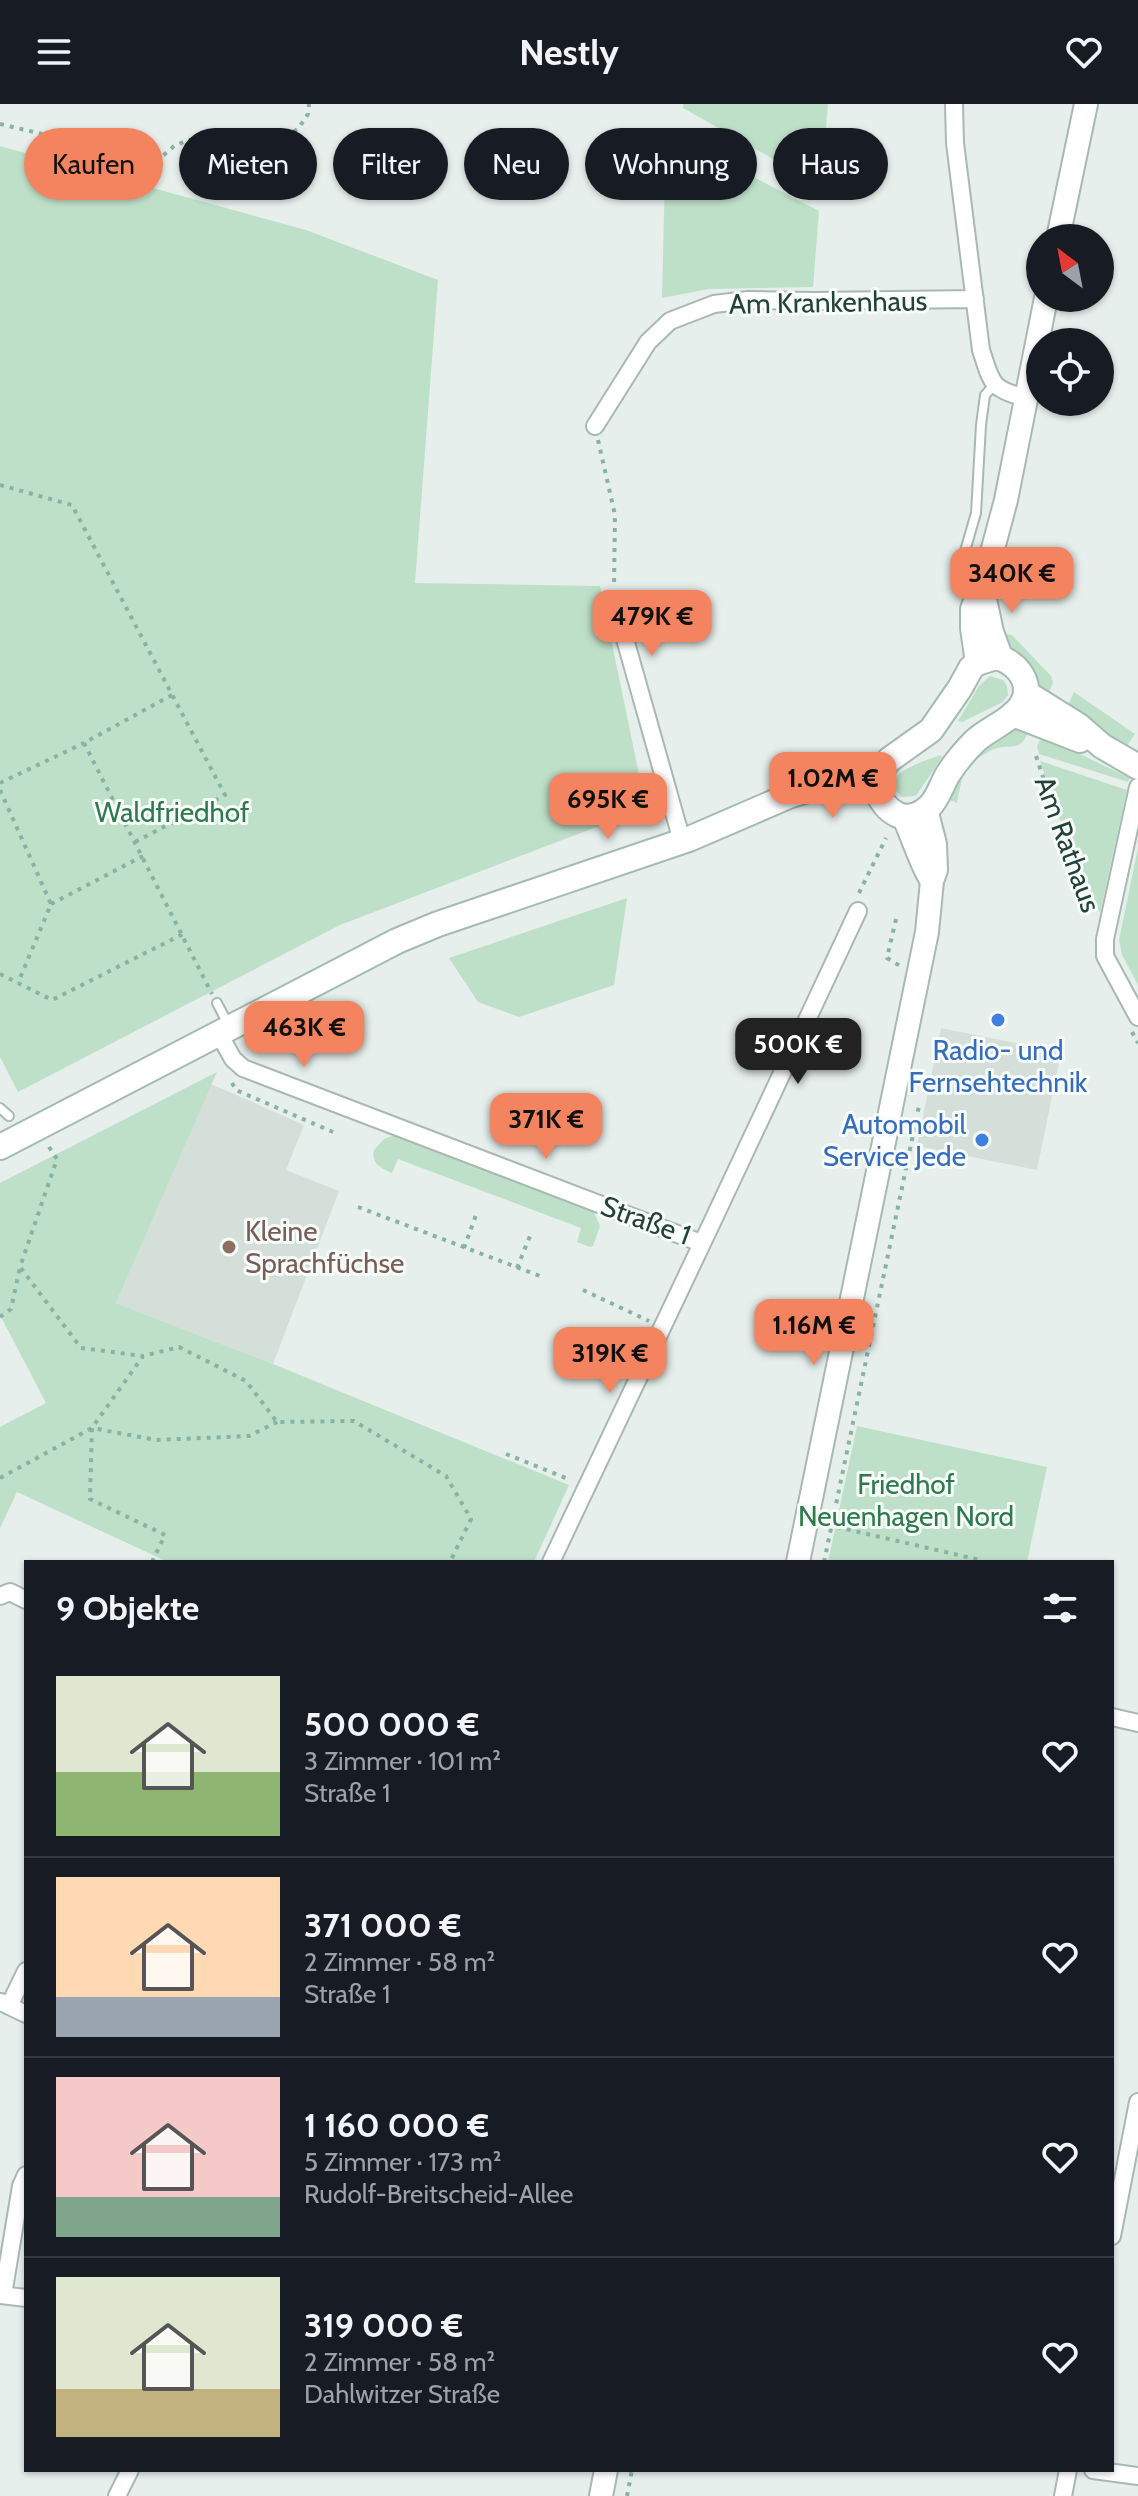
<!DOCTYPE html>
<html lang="de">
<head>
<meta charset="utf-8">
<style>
  :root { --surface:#171b24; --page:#242831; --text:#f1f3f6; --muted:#9ea1a6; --line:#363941; --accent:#f4845f }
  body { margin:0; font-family:Cabin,sans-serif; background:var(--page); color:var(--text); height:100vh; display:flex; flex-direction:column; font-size:30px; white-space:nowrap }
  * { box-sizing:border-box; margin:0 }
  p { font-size:26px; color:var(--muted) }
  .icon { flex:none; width:44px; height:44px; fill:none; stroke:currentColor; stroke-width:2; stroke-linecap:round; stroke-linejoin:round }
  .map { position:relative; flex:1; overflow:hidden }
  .sheet { position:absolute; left:24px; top:1456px; width:1090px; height:912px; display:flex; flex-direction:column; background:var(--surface); border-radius:0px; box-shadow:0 2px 6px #0004 }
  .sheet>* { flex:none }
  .guide { position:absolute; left:24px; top:24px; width:1090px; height:72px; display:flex; gap:16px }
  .needle { width:52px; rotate:328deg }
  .buttons { position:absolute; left:1026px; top:120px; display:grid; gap:16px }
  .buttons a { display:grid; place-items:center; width:88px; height:88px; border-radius:50%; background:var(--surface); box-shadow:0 2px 6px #0004; font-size:40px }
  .price { position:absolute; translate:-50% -68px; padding:0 18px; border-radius:16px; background:var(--accent); color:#111; font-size:26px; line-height:52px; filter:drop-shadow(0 2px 4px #0008) }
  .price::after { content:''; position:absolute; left:50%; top:48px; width:24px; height:18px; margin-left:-12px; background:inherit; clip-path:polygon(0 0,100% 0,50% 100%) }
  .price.active { background:#222; color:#fff }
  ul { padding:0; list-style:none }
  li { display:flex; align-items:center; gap:24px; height:200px; padding:0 32px }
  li+li { border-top:2px solid var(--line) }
  li span { display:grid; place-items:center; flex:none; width:224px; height:160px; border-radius:0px; color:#555 }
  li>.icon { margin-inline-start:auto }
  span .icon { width:96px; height:96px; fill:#fffc; stroke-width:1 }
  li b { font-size:34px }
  h2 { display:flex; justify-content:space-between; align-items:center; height:96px; padding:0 32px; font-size:34px }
  .chip { padding:0 28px; border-radius:36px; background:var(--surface); box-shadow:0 2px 6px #0004; font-size:28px; line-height:72px }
  .chip.active { background:var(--accent); color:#111 }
  header { display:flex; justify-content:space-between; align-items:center; height:104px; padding:0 32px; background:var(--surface); font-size:36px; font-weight:700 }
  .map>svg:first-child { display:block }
  .built { fill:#d4dfda }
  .green { fill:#bfe0c8 }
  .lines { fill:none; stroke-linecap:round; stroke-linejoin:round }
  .service-casing { stroke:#a8b8b2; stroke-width:12 }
  .minor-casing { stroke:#a8b8b2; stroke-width:20 }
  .tertiary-casing { stroke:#a8b8b2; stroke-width:26 }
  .secondary-casing { stroke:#a4bbb3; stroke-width:28 }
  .path { stroke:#86b3a5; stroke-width:4; stroke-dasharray:4 6; stroke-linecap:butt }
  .service { stroke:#fff; stroke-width:8 }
  .minor { stroke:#fff; stroke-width:16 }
  .tertiary { stroke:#fff; stroke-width:22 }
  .secondary { stroke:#fff; stroke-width:24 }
  .shop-dot { fill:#3f7fe0; stroke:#f7fbf9; stroke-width:3 }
  .education-dot { fill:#8d6e63; stroke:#f7fbf9; stroke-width:3 }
  .labels { text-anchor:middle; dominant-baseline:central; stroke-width:6; stroke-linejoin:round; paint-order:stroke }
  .street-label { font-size:28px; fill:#24423a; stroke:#f7fbf9 }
  .park-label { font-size:28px; fill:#2d7a4b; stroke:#f7fbf9 }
  .shop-label { font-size:28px; fill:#366cbe; stroke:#f7fbf9 }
  .education-label { font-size:28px; fill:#785e54; stroke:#f7fbf9; text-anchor:start }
</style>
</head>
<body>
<header><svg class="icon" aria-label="menu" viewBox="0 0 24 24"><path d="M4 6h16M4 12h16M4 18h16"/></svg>Nestly<svg class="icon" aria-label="heart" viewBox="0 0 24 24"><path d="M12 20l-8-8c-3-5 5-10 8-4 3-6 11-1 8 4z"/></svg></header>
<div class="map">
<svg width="1138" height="2392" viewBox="0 0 1138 2392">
  <rect width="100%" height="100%" fill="#e6efeb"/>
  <path class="built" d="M941,924L1061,948L1037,1066L917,1042Z
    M211,980L304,1021L286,1066L339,1087L273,1260L116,1199Z"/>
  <path class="green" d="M683,0H828L821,82L683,4Z
    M666,28L819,107L813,183L709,185L662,194Z
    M0,42L306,126L438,176L415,479L600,482L646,704L340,821L18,988L0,953Z
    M1005,530L1012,531L1051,572L1053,579L1046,594L1009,547L999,531Z
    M990,572L1003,576L1007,582L1008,591L1003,598L962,618L958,617L979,582Z
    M1074,588L1135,630L1127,642L1069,610V599Z
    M1018,625L1029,626C1020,651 1010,638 992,646C982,651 973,658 964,664L957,699L945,694C960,664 981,628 1018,625Z
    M1042,632L1130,674L1128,678L1039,650L1037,642Z
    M940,651L942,653L916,692L902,693C875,670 924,658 940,651Z
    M1040,657L1127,686L1100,809L1064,728Z
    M1138,744V881L1122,851L1119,836Z
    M627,794L614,881L519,913L478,898L449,854Z
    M217,968L116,1199L273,1260L569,1381L534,1458H168L17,1388L0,1424V1323L46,1299L0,1211V1079Z
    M397,1030L592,1104L600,1122L593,1142L590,1143L577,1138L581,1124L398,1055L392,1069C381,1064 371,1060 374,1046L384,1035Z
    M857,1322L1047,1363L1027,1458H828Z"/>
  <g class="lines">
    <defs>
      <path id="service" d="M963,454L976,409L981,321L985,291L995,280
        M217,899L228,920
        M0,1004L9,1012"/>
      <path id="minor" d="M954,0L955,39L981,246C992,279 990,285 1026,294
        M595,322L648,238L670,217L714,200L748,196L814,197L975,195
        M614,496L682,737
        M1138,683L1105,835V852L1138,913
        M219,930L233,955L243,964L701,1139
        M551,1458C655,1242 756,1024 858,807
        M0,1492L10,1488L26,1496
        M1112,1613L1138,1619
        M1,1898L26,1910
        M9,1902L26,1867
        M1112,2132L1138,1998
        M0,2191L26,2194
        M3,2191L21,2082L26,2071
        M1093,2366L1138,2372
        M117,2392L130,2366
        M1063,2392L1068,2366"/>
      <path id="tertiary" d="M1058,134L1086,0
        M982,481L992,528L1002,555
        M977,559L972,524V505L987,467L1006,396L1046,194
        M903,712C913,733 919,756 931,776
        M798,1458L927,828L932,777L936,766L935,740L926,705
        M601,2392L606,2366"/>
      <path id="secondary" d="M996,553C1014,557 1030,574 1025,593C1019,614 990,623 975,637C965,647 955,659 948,670C942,680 938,694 930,702C906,725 884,708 875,682L881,665L889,656L931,626L960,584L971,564L977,559Z
        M1026,589L1079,622L1102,642L1138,663
        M1013,610L1080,636
        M0,1043L397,837L438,820L689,735L791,691L844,675L878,670"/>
    </defs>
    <use href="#service" class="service-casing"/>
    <use href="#minor" class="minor-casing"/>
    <use href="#tertiary" class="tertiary-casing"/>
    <use href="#secondary" class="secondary-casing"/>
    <path class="path" d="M0,20L157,57L174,42L188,36H206L262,45L298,25L308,10L309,0
      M598,336L615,411L614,481
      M0,381L72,401L225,691L135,738
      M172,591L84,639L212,890
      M1036,652L1063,734L1094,804
      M0,679L84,639
      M0,686L51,800L18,879
      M859,789L886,734
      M51,800L143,752
      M896,815L887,854L902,863
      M0,870L52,896L183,830
      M1132,928L1138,939
      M232,979L236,986L333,1028
      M49,1043L57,1055L20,1163L81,1244L143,1252
      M358,1103L540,1172
      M464,1144L476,1111
      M517,1164L530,1132
      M583,1186L649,1217
      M0,1213L11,1205L20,1163
      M506,1350L571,1376
      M0,1374L92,1324L143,1252L179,1243L246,1277L277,1318L354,1317L446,1372L471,1415L450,1458
      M837,1423L980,1456
      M152,1458L165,1431L90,1395L92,1324L156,1336L249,1332L277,1318
      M824,1458L919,1002
      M627,2392L632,2366"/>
    <use href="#service" class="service"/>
    <use href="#minor" class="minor"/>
    <use href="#tertiary" class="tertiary"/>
    <use href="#secondary" class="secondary"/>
  </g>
  <g class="shop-dot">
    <circle cx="998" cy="916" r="8"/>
    <circle cx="982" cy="1036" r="8"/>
  </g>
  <circle class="education-dot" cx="229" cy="1143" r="8"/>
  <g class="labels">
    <g class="street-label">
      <text transform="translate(828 198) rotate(-1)">Am Krankenhaus</text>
      <text transform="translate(1068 740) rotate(70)">Am Rathaus</text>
      <text transform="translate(646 1116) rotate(20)">Straße 1</text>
    </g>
    <g class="park-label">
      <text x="172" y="708">Waldfriedhof</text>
      <text x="906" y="1380">Friedhof<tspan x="906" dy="32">Neuenhagen Nord</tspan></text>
    </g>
    <g class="shop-label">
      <text x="998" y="946">Radio- und<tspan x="998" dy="32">Fernsehtechnik</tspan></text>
      <text x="966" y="1020" text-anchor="end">Automobil<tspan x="966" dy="32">Service Jede</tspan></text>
    </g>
    <g class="education-label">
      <text x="245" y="1127">Kleine<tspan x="245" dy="32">Sprachfüchse</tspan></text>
    </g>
  </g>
</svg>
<div class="buttons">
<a><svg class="needle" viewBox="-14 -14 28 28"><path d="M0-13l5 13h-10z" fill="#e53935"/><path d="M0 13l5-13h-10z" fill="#9ea1a6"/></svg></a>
<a><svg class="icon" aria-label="locate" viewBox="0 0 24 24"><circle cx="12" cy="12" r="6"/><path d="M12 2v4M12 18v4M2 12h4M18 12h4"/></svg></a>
</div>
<b class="price" style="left:1012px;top:511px">340K €</b>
<b class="price" style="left:652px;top:554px">479K €</b>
<b class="price" style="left:833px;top:716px">1.02M €</b>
<b class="price" style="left:608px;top:737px">695K €</b>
<b class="price" style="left:304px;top:965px">463K €</b>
<b class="price active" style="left:798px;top:982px">500K €</b>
<b class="price" style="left:546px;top:1057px">371K €</b>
<b class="price" style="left:814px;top:1263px">1.16M €</b>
<b class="price" style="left:610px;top:1291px">319K €</b>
<div class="guide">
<a class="chip active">Kaufen</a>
<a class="chip">Mieten</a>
<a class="chip">Filter</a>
<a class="chip">Neu</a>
<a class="chip">Wohnung</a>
<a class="chip">Haus</a>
</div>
<section class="sheet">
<h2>9 Objekte<svg class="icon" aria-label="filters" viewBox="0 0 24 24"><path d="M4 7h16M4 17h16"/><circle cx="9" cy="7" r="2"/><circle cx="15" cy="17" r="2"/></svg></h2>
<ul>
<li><span style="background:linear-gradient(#dfe7d0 60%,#8fb573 0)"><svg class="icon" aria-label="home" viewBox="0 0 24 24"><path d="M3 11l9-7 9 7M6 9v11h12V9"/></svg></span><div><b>500 000 €</b><p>3 Zimmer · 101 m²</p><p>Straße 1</p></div><svg class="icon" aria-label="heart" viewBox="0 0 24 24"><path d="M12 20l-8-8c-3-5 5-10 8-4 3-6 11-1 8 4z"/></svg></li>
<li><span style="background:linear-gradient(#ffd9b3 75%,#9aa5b1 0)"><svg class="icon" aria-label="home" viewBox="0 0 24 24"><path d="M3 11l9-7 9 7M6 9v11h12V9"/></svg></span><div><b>371 000 €</b><p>2 Zimmer · 58 m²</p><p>Straße 1</p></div><svg class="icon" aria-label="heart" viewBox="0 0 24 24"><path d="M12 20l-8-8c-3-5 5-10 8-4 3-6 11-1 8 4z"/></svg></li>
<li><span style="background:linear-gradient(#f6c9c9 75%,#7fa58c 0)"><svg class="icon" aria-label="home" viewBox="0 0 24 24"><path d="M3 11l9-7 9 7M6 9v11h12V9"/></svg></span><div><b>1 160 000 €</b><p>5 Zimmer · 173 m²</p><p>Rudolf-Breitscheid-Allee</p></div><svg class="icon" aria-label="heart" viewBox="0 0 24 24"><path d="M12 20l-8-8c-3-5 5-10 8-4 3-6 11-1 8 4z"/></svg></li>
<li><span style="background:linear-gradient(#dfe7d0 70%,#c2b280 0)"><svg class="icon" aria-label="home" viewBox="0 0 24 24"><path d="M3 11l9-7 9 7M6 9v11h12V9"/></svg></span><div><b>319 000 €</b><p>2 Zimmer · 58 m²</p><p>Dahlwitzer Straße</p></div><svg class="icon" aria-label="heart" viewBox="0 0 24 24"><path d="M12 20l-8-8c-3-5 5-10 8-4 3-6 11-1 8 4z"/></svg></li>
</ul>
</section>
</div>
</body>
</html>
